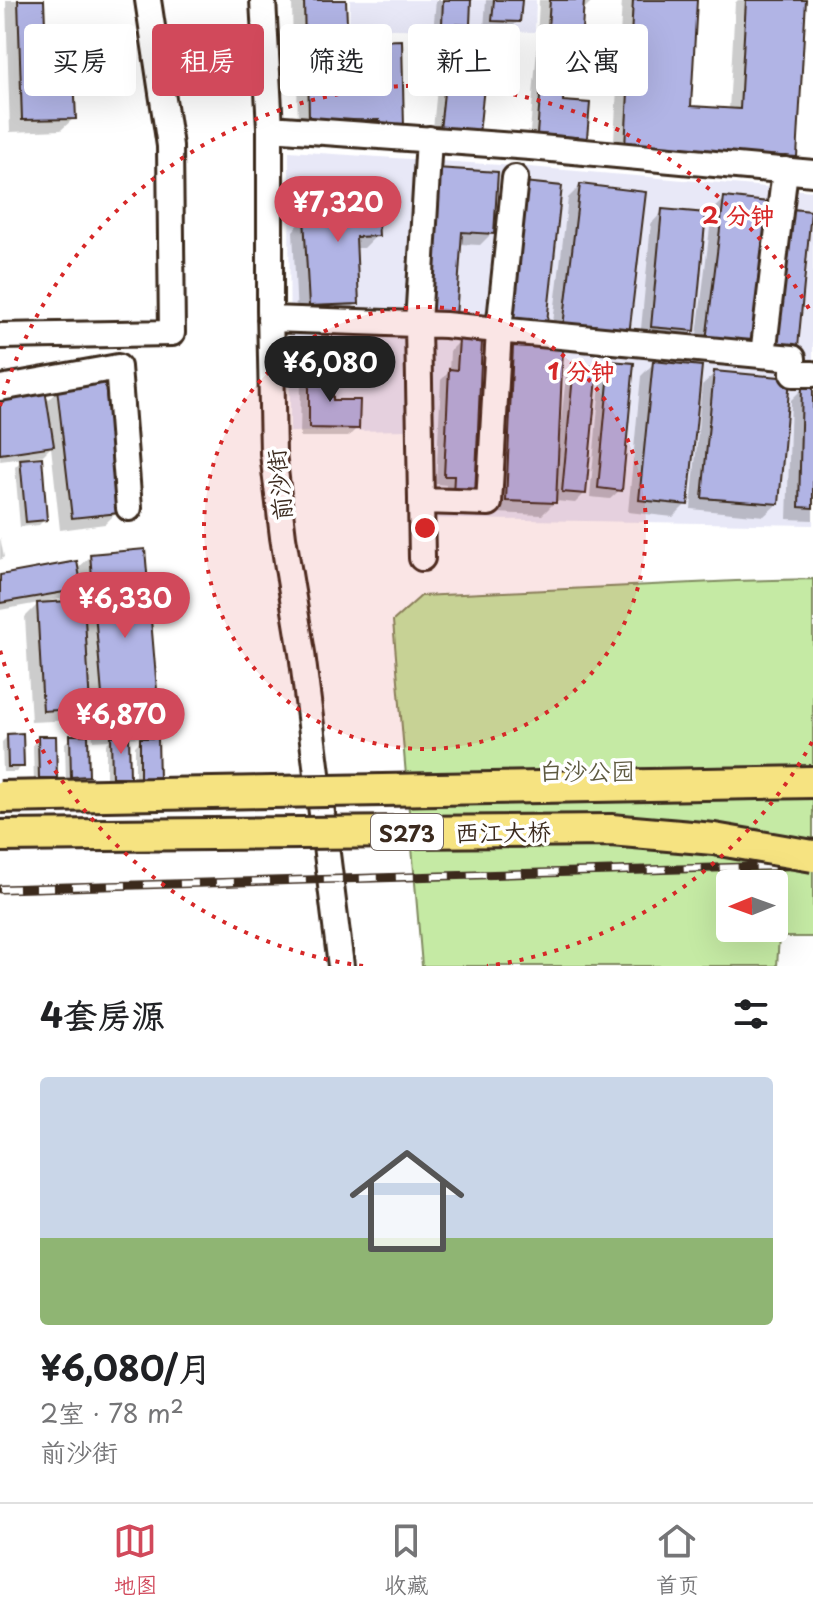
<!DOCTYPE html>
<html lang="zh">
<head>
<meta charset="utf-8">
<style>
  :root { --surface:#fff; --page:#f6f6f6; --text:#202124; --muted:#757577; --line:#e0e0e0; --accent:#d1495b }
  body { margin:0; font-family:"Playpen Sans","LXGW WenKai TC",sans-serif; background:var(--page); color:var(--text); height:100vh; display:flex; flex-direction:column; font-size:30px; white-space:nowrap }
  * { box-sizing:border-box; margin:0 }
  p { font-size:26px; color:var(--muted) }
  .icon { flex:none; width:44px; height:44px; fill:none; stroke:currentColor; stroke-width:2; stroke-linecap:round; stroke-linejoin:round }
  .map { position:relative; height:966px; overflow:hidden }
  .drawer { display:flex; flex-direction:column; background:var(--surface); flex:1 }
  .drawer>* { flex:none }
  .banner { position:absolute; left:24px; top:24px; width:766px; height:72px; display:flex; gap:16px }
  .needle { width:52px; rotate:269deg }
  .fabs { position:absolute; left:716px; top:870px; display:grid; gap:16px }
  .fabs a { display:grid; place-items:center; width:72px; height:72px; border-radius:8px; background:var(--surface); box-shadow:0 8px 32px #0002; font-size:40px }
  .price { position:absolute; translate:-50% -68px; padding:0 18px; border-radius:28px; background:var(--accent); color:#fff; font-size:26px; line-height:52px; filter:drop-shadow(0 2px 4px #0008) }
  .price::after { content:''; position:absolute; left:50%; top:48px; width:24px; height:18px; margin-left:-12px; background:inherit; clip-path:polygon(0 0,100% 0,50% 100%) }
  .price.current { background:#222; color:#fff }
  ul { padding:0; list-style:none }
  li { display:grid; align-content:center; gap:16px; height:424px; padding:0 40px }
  li span { display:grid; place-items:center; height:248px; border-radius:8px; color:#555 }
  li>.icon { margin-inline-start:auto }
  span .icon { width:144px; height:144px; fill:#fffc; stroke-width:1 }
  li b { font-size:34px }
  h2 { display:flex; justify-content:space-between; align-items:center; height:96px; padding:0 40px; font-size:34px }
  .pill { padding:0 28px; border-radius:8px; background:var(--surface); box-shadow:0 8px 32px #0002; font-size:28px; line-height:72px }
  .pill.current { background:var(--accent); color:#fff }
  .menu { display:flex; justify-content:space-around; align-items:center; height:112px; border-top:2px solid var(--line); background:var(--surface); font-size:22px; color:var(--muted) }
  .menu a { display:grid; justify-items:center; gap:4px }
  .menu .current { color:var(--accent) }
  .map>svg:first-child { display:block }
  .built { fill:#e8e8f7 }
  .green { fill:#c5eaa4; stroke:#808a61; stroke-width:2; fill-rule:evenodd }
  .shadow { fill:#0003; fill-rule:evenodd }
  .building { fill:#b1b4e5; stroke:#3b2a1e; stroke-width:2 }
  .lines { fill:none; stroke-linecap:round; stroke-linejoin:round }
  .minor-casing { stroke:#3b2a1e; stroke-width:30 }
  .minor { stroke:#fff; stroke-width:24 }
  .rail-casing { stroke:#3b2a1e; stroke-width:9 }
  .rail { stroke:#fff; stroke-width:6; stroke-dasharray:18; stroke-linecap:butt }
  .major-bridge-casing { stroke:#3b2a1e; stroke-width:36; stroke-linecap:butt }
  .major-bridge { stroke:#f6e381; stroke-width:30 }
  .ring { fill:none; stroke:#d62828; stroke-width:4; stroke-dasharray:4 8 }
  .labels { text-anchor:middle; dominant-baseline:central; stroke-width:7; stroke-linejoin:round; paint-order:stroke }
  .shield { fill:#fff; stroke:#766a62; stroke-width:2 }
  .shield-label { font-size:22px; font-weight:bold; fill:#3b2a1e }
  .street-label { font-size:24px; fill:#3b2a1e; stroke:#fff }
  .park-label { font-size:24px; fill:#5e5a40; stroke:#fff }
  .centre { fill:#d62828; stroke:#fff; stroke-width:4 }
  .ring-label { font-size:24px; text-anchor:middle; font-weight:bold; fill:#d62828; stroke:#fff; stroke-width:7; stroke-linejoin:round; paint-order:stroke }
</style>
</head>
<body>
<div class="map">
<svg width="813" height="966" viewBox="0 0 813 966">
  <rect width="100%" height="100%" fill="#fff"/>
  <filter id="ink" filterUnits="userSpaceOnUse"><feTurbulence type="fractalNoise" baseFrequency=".0125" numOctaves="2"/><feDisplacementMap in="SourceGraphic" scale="16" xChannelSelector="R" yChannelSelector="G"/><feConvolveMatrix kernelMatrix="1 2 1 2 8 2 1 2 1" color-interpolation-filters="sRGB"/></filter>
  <g filter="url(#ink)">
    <path class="built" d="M350,0H536L535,32L349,28Z
      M289,151L529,167L813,191V525L408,518L407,430L290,432Z"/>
    <path class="green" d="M813,579V937H779L777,966H422L393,621L421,596L736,581ZM730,884H774V928H730Z"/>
    <path class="shadow" d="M6,0H42L45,78L74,118L61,130L10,132Z
      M292,0H344L346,44L333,56L293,58Z
      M436,0H469L468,25L458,34L433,32Z
      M486,0H520L518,21L509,31L484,29Z
      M539,0H593L585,8H582L580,29L568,42L566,41L561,102L585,137L576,146L529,143L537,48L544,40H537Z
      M622,0H695L688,108L729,110L735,3L738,0H804L795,156L783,168L613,158Z
      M374,43L402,127L298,133L297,74L309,62L362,61V55Z
      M449,48L468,142L432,139L440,57Z
      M425,183L492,233L480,245L459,244Z
      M580,186L627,334L551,339L568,198Z
      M512,196L545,321L533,333L497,329Z
      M725,199L745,359L695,352L712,211Z
      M317,204L377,235L364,248H354L357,303L345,315L297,317L293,231Z
      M663,211L693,330L681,343L640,339L651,224Z
      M459,342L473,495L445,504L446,485L436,484L441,380L449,372L450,351Z
      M514,348L558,422H561L566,376L575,367L584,494L575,503L556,501L542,515L495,513L502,361Z
      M611,363L620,490L610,499L590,497L601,372Z
      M654,363L686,504L673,517L628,512L641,376Z
      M310,370L331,402L357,428L348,437H300L301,380Z
      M715,373L777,504L764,516L691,509L702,385Z
      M803,388H813V520L787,519L791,400Z
      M58,390L117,512L105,524L60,530L51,447L43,455L28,457L45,519L39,525L20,527L15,467L24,458L0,461V398L45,403Z
      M0,537L4,557L0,560Z
      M91,556L158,724L142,740L157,779L135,785V746L144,737L127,738L128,776L122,782L106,783V744L110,740L93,741L90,705L75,720L31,722L25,617L39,603L0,610V577L76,570ZM80,588L81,602L49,604V601L70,597Z
      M8,736L22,766L16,772H3L2,742Z
      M71,737L87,776L81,782H66L65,743Z
      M39,738L55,777L49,783H34L33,744Z"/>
    <path class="building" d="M18,0H44L47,76L74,75L76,119L22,120Z
      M304,0H346L348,45L305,46Z
      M443,0H471L470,25L442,24Z
      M494,0H522L520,22L492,21Z
      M550,0H584L582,30L548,28Z
      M633,0H697L691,106L740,109L746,0H806L797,157L625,147Z
      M545,36L568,38L563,101L590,103L587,138L537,134Z
      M402,40L404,127L379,128V120L309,121L308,60L374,59V41Z
      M449,46L488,49L479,134L440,130Z
      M436,168L498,172L494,234L462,232L456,317L428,315Z
      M524,182L562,186L547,322L508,317Z
      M580,184L646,192L629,335L563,327Z
      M376,187L379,236L356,237L359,304L309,306L304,217L329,189Z
      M724,197L777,203L760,347L706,341Z
      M782,208L811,211L798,347L769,344Z
      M662,209L706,213L695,331L651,327Z
      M459,339L482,341L475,496L453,495L454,476H444L449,369L457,370Z
      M513,346L563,348L556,503L506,501Z
      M610,361L634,363L622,491L598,488Z
      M653,361L702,366L688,505L639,500Z
      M574,365L598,367L586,494L562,492Z
      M309,368L333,369V400H360L359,429L309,428Z
      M714,371L790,378L779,504L702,498Z
      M105,383L119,513L72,518L57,388Z
      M802,386H813V508L799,507Z
      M45,389L54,446L0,454V396Z
      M42,457L47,520L26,522L20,459Z
      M145,549L160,725L105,730L90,554Z
      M77,561L82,589L0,603V575Z
      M84,600L90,708L43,711L37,603Z
      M23,733L24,767H8L7,734Z
      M70,735H88L89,776L71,777Z
      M129,735L130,777H112L111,736Z
      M38,736H56L57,778H39Z
      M140,738H158L159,779L140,780Z"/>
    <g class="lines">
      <defs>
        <path id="minor" d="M263,0L270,128V310L273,453L283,537L302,653L341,966
          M270,128L530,147L813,173
          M270,319L445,325L793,358V374H813
          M0,336L172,333L170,146L148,0
          M763,355L785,170
          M0,388L118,367L129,508
          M421,501L489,503L499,330L515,178
          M422,558L418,324L429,139"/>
      </defs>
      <use href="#minor" class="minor-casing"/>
      <use href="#minor" class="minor"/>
      <defs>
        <path id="rail" d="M0,889L813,865"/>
      </defs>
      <use href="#rail" class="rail-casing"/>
      <use href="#rail" class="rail"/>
      <defs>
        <path id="major-bridge" d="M0,797L813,782
          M0,836L611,830L714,839L813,856"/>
      </defs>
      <use href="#major-bridge" class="major-bridge-casing"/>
      <use href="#major-bridge" class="major-bridge"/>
    </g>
  </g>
  <circle cx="425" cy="528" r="221" fill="#d62828" fill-opacity=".12"/>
  <g class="ring">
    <circle cx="425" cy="528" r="221"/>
    <path d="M812 742A442 442 0 0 1 487 966M363 966A442 442 0 0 1 0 650M0 406A442 442 0 0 1 812 314"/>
  </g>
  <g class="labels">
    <rect class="shield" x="371" y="814" width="72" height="36" rx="6"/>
    <g class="shield-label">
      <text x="407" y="832">S273</text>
    </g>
    <g class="street-label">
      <text transform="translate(278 485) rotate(-96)">前沙街</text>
      <text transform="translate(503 831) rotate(-1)">西江大桥</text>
    </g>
    <g class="park-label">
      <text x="587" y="770">白沙公园</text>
    </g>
  </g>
  <circle cx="425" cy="528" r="12" class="centre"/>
  <g class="ring-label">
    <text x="738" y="224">2 分钟</text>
    <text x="581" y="380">1 分钟</text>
  </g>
</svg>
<div class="fabs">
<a><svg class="needle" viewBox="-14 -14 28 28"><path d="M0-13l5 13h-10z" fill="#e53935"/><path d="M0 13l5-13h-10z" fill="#757577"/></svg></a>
</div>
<b class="price" style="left:338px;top:244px">¥7,320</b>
<b class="price current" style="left:330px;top:404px">¥6,080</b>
<b class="price" style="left:125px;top:640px">¥6,330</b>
<b class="price" style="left:121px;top:756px">¥6,870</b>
<div class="banner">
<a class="pill">买房</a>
<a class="pill current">租房</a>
<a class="pill">筛选</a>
<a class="pill">新上</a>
<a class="pill">公寓</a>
</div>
</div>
<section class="drawer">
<h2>4套房源<svg class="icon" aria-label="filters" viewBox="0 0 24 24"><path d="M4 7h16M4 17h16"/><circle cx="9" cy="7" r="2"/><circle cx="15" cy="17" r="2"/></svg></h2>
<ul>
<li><span style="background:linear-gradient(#c9d6e8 65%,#8fb573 0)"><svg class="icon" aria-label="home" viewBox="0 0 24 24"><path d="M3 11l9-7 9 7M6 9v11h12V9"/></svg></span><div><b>¥6,080/月</b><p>2室 · 78 m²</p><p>前沙街</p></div></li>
</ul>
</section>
<nav class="menu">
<a class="current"><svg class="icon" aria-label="map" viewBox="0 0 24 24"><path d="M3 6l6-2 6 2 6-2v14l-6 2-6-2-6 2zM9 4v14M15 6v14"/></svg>地图</a>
<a><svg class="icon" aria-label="saved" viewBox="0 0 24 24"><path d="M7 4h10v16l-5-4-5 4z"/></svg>收藏</a>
<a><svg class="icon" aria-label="home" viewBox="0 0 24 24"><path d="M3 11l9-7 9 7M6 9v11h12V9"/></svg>首页</a>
</nav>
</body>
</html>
